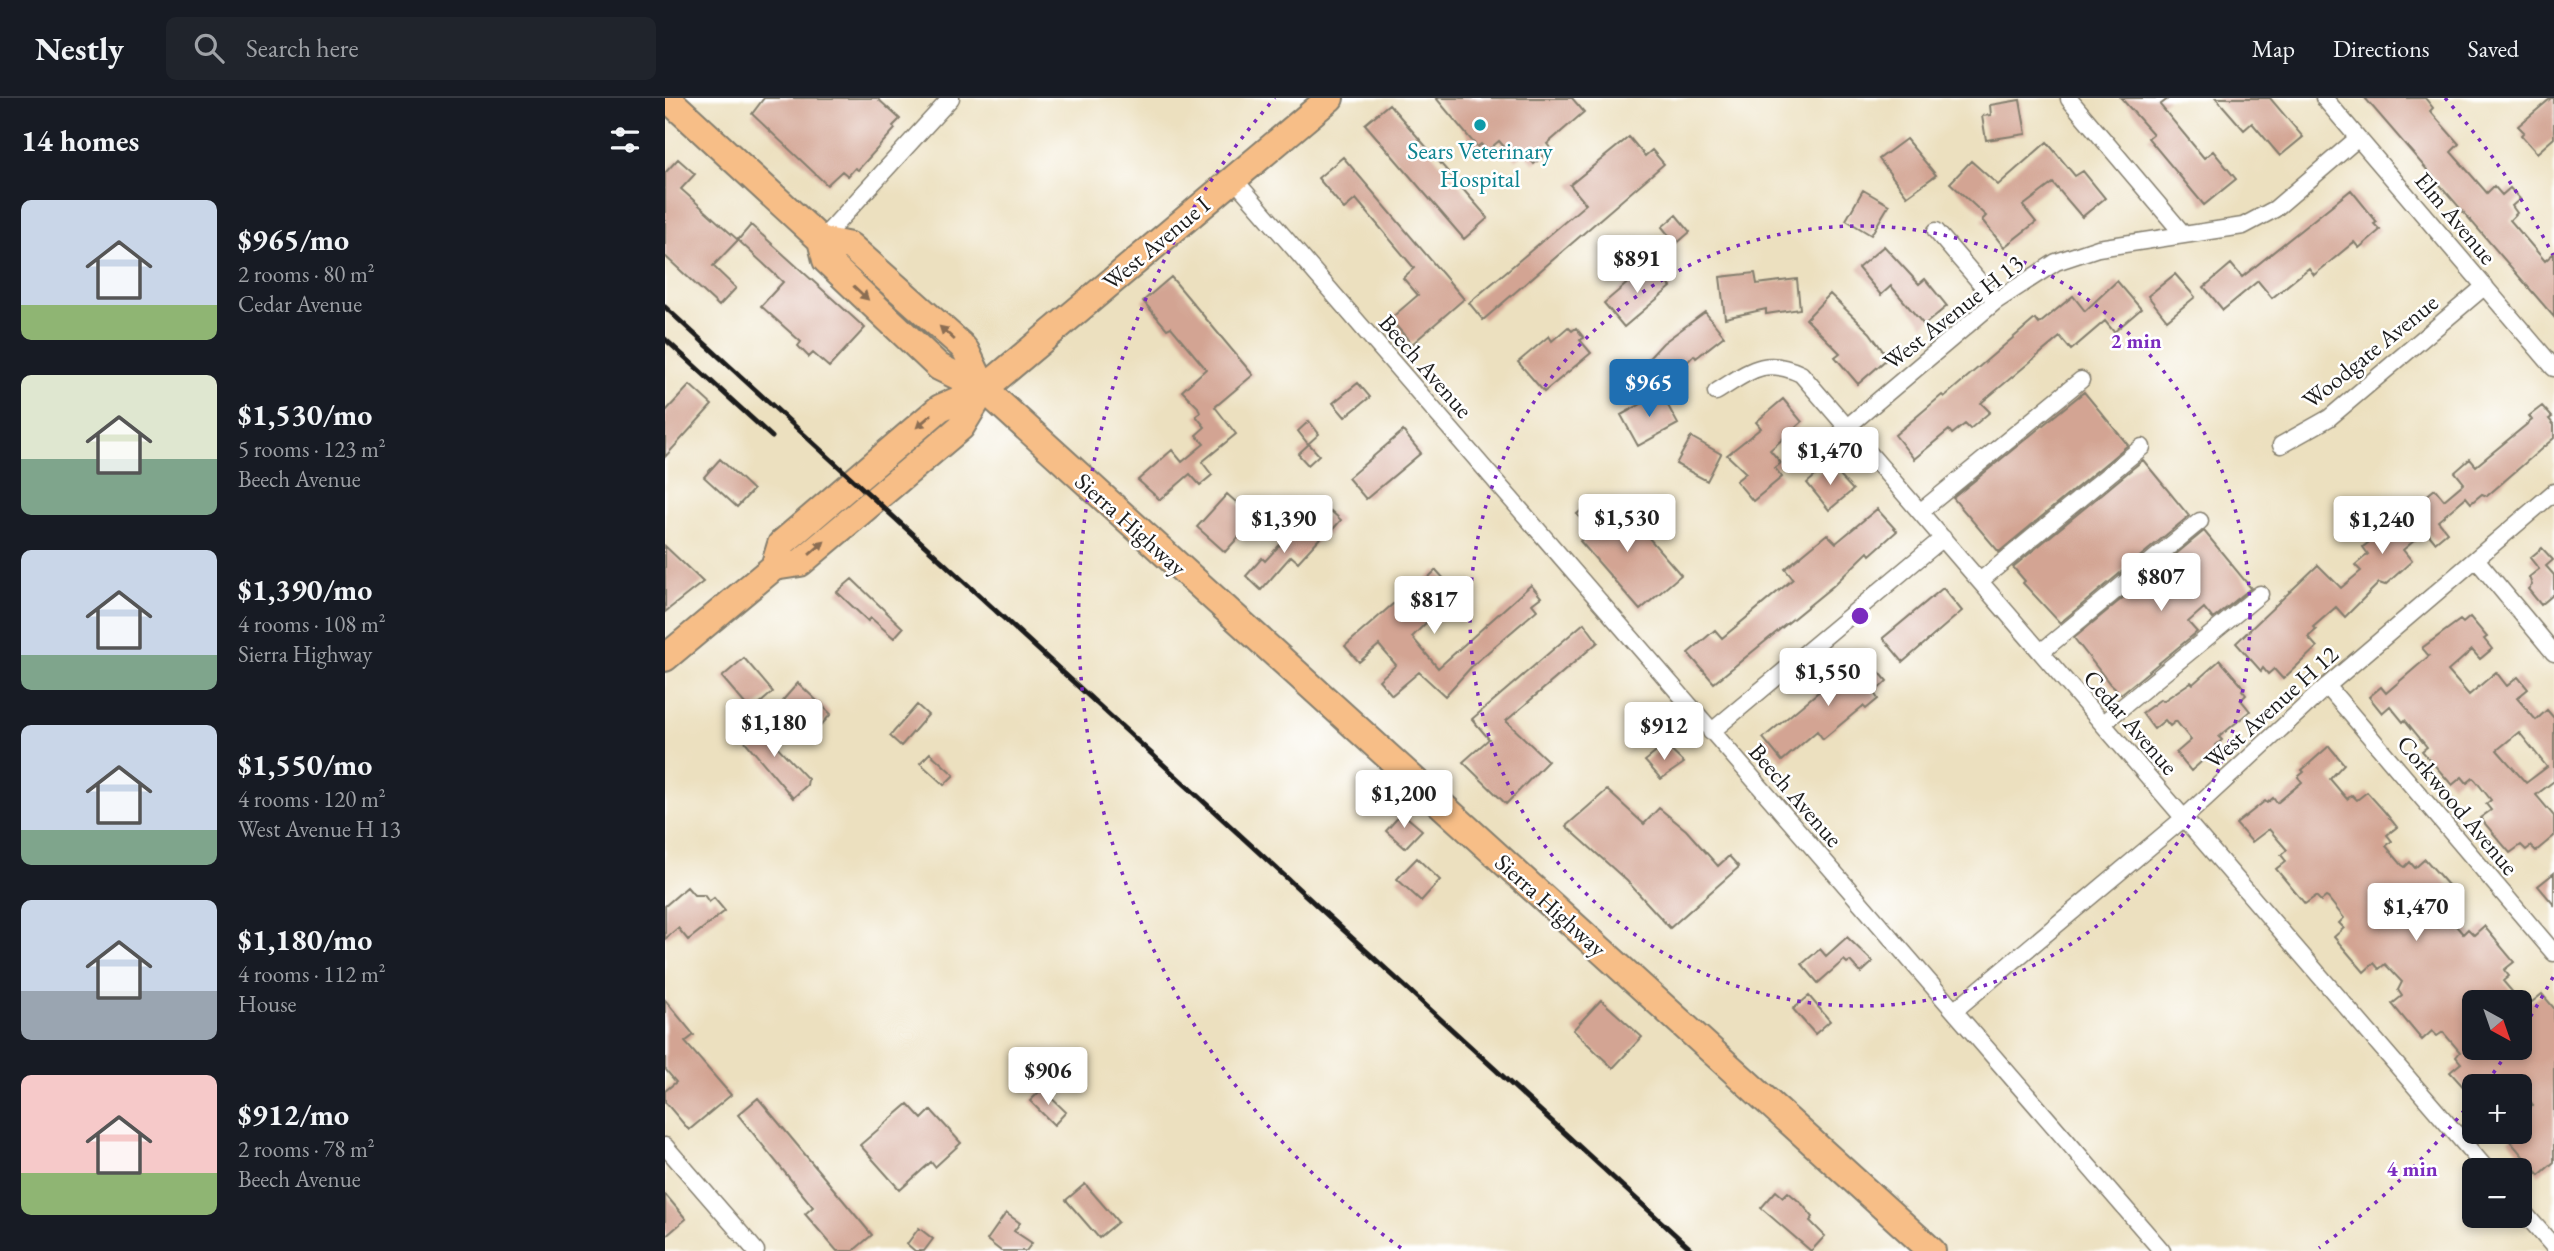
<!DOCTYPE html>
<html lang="en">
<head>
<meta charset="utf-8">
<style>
  :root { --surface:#171b24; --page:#20242c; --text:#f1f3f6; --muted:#9ea1a6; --line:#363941; --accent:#1f6fb2 }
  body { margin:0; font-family:"EB Garamond",serif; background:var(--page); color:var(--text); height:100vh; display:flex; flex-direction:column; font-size:26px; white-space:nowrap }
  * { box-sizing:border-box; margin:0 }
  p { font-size:23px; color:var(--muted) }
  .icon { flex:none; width:38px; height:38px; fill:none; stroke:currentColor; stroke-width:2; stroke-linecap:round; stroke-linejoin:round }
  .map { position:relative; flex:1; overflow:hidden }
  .panel { display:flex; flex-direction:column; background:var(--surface); width:665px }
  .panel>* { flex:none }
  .needle { width:46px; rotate:140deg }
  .fabs { position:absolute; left:1797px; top:892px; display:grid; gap:14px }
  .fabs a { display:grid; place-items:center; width:70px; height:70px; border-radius:10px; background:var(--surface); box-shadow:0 4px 10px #0003; font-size:35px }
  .price { position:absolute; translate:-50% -60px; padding:0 16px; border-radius:7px; background:#fff; color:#222; font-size:23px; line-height:46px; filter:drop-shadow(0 2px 4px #0008) }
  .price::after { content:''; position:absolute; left:50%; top:42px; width:21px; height:16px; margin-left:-10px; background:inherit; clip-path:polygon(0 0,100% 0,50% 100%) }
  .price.selected { background:var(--accent); color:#fff }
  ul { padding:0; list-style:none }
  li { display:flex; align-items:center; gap:21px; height:175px; padding:0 21px }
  li span { display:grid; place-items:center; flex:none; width:196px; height:140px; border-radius:10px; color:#555 }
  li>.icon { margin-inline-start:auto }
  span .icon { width:84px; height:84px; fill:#fffc; stroke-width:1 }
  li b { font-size:30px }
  h2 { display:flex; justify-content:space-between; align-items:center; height:84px; padding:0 21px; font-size:30px }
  header { display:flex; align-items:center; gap:42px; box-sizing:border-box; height:98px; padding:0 35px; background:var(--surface); border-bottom:2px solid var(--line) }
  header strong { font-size:33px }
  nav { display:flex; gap:38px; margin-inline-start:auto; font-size:24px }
  .search { width:490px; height:63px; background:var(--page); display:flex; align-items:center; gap:18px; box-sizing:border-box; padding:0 24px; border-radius:10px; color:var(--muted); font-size:26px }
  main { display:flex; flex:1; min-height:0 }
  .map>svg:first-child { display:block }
  .building { fill:#d3a493; fill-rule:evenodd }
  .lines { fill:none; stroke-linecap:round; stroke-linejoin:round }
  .street-casing { stroke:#847e6e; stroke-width:19 }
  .primary-casing { stroke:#847e6e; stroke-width:30 }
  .street { stroke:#fff; stroke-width:16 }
  .primary { stroke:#f7be87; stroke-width:26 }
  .rail { stroke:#1c1c1c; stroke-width:5 }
  .oneway { fill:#8a6d52 }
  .ring { fill:none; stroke:#7b2cbf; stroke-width:3.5; stroke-dasharray:3.5 7 }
  .culture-dot { fill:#0f9aa8; stroke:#fff; stroke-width:2.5 }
  .labels { text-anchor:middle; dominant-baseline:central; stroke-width:5; stroke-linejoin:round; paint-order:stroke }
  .culture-label { font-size:24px; fill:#0d838f; stroke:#fff }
  .street-label { font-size:24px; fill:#1c1c1c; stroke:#fff }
  .centre { fill:#7b2cbf; stroke:#fff; stroke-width:3.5 }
  .ring-label { font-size:21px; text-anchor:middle; font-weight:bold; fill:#7b2cbf; stroke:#fff; stroke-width:5; stroke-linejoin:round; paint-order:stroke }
</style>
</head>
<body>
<header>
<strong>Nestly</strong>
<div class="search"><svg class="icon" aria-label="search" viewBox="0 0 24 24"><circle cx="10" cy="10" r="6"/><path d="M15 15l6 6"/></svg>Search here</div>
<nav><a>Map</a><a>Directions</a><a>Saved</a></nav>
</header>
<main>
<section class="panel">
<h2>14 homes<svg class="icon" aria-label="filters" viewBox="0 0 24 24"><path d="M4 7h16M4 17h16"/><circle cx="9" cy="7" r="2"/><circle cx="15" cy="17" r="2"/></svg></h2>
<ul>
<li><span style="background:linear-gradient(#c9d6e8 75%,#8fb573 0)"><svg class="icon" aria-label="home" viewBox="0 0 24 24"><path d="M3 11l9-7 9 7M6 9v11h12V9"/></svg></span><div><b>$965/mo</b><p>2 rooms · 80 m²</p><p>Cedar Avenue</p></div></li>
<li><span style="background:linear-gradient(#dfe7d0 60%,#7fa58c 0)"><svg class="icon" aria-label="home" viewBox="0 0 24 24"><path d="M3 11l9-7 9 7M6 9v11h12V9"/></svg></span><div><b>$1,530/mo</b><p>5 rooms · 123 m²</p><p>Beech Avenue</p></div></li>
<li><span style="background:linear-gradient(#c9d6e8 75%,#7fa58c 0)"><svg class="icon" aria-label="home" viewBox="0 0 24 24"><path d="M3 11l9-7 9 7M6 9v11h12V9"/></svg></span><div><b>$1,390/mo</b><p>4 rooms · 108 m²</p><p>Sierra Highway</p></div></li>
<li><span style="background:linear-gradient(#c9d6e8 75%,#7fa58c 0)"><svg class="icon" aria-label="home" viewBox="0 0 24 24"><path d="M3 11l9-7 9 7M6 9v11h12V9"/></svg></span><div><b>$1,550/mo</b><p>4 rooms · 120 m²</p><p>West Avenue H 13</p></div></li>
<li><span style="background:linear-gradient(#c9d6e8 65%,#9aa5b1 0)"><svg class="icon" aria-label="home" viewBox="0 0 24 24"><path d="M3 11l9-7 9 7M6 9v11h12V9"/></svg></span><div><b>$1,180/mo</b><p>4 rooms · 112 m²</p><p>House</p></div></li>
<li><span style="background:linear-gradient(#f6c9c9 70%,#8fb573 0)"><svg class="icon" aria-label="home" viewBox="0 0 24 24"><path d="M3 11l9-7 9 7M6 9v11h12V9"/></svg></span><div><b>$912/mo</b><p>2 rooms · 78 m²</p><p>Beech Avenue</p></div></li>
</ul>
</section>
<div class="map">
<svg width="1889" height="1153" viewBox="0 0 1889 1153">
  <rect width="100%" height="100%" fill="#fff"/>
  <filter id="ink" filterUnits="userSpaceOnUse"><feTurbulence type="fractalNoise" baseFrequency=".0143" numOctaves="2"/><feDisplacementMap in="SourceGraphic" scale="14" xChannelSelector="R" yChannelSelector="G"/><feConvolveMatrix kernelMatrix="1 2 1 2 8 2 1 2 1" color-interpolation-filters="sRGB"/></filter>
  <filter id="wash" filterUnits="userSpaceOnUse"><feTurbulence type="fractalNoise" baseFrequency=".00686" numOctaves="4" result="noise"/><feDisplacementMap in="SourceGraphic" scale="28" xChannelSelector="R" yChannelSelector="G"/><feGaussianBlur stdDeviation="1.57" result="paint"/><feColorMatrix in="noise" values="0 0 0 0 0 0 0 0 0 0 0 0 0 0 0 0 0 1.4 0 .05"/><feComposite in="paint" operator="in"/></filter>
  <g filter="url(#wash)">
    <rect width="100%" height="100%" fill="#ece0bf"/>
    <g id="blocks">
      <path class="building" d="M99,0H212L235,21L228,28L230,31L193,72L190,70L183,78L177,73L162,87L87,16Z
        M771,0H907L919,14L882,46L886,51L869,66L860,54L851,62L834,43L822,53L816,46L812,49Z
        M1456,0H1504L1495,7L1539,60L1548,53L1571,81L1539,107L1483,40L1488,36Z
        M1551,0H1605L1638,39L1615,58L1587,25L1579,32Z
        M1700,0H1760L1768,10L1765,13L1794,46L1786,54L1822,95L1829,88L1837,97L1845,90L1855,101L1847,108L1852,115L1845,122L1880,163L1889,155V219Z
        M1886,0H1889V40L1872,55L1856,37L1859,34L1853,28Z
        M1355,2L1361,36L1321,42L1317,18L1326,17L1325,7Z
        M724,6L823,120L799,141L700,26Z
        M964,39L980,58L987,52L999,66L818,222L804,205L921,106L905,87Z
        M1241,41L1271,77L1242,98L1214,61Z
        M1382,44L1410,78L1418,73L1440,100L1417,119L1388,85L1358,108L1371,124L1339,149L1317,122L1321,118L1285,85L1306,63L1333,87Z
        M678,59L799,201L747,246L725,221L753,197L738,180L749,170L691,101L679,111L653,80Z
        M13,61L30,76L16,91L73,142L48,168L71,190L54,208L0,158V75Z
        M1198,92L1224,107L1206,137L1181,122Z
        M1686,92L1712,124L1709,126L1715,132L1694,150L1689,144L1649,177L1644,170L1607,200L1593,183L1558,212L1539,189L1566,166L1577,179Z
        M1011,117L1025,134L1011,146L997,129Z
        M86,127L200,230L164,269L148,255L144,259L133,248L136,244L96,208L118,184L73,142Z
        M1219,148L1254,186L1260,181L1282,208L1259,227L1226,188L1216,197L1193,170Z
        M986,165L1006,189L959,229L939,205Z
        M1090,175L1092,186L1132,181L1135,211L1101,216V211L1060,220L1055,179Z
        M1510,176L1530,199L1502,222L1483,198Z
        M506,179L588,277L550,309L571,336L537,364L547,377L535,387L525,376L495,402L473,382L507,352L517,364L539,346L531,337L540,329L531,318L535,315L533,309L517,293L541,271L506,229L502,231L478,203Z
        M1452,183L1476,211L1449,234L1440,223L1406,252L1395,239L1316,305L1325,314L1305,331L1300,326L1287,336L1284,332L1249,361L1230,337L1277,297L1279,299L1370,221L1374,226L1408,198L1420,213Z
        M1165,196L1205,235L1223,260L1193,286L1170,259L1175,255L1141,221Z
        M1040,214L1059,238L1031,260L1029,257L996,292L974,271L998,245Z
        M903,229L907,233L911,230L919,240L915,242L926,255L879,294L853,264L884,238L887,243Z
        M693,285L705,299L680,319L668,305Z
        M25,287L47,307L0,359V314Z
        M1419,294L1463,347L1334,454L1288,400Z
        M996,295L1013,326L973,348L956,317Z
        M1118,301L1137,324L1105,352L1116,365L1110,370L1117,379L1088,403L1071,383L1081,375L1062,357L1096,330L1091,324Z
        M1877,308L1887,319L1884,321L1889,327V340L1822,398L1817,396L1806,405L1801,399L1773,423L1782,434L1770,444L1761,433L1738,452L1747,463L1720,487L1714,485L1680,519L1671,509L1648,529L1651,532L1643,539L1652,549L1618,581L1609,571L1603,576L1598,570L1596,573L1571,545L1653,467L1676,490L1696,473L1690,467L1703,456L1698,449L1770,391L1779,402L1799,385L1790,374L1805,361L1811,368L1867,322L1864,318Z
        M644,323L654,336L643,346L633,333Z
        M738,333L756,355L701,401L683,380Z
        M1026,339L1056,356L1042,383L1011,366Z
        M644,346L654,357L643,367L633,356Z
        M55,361L88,392L72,409L39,379Z
        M1478,362L1524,418L1395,525L1358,485L1360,483L1348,469Z
        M1164,366L1188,392L1164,412L1142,385Z
        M562,396L590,421L560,454L532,429Z
        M930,401L945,419L957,409L1016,477L975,512L915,443L926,434L912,416Z
        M1212,411L1232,433L1205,457L1203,454L1168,488L1049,585L1023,555L1050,532L1057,540L1128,481L1120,471L1162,436L1171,445Z
        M666,413L676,422L662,438L651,429Z
        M636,424L655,440L633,464L626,458L596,492L581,478L597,460L600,463Z
        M1539,433L1586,490L1548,521L1539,510L1523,524L1532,534L1456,596L1445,586L1409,540Z
        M0,448L38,484L0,514Z
        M1877,450L1888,462L1881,468L1889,477V496L1876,507L1863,491L1867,487L1864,479L1874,471L1865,460Z
        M771,472L791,494L747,539L773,570L866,487L876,499L867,506L872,512L808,567L780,598L754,574L727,597L714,582L731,567L714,547L694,564L680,548L728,506L734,508Z
        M187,481L238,530L229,540L206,520L203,523L172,494Z
        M1278,490L1297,513L1238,564L1218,540Z
        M1805,519L1822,539L1819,541L1827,551L1815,561L1807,552L1783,573L1804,597L1831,574L1842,588L1853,579L1863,591L1852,600L1871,622L1882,612L1889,620V683L1871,697L1889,718V738L1871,753L1866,748L1861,752L1856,747L1845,755L1815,720L1826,712L1821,706L1826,702L1810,682L1808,680L1802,685L1797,679L1787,687L1757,653L1762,649L1740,622L1738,624L1725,608L1717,615L1704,599L1716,589L1721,595L1764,558L1757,550L1795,522L1798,525ZM1854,634L1882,669L1861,685L1832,652Z
        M919,525L933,544L841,623L883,663L841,706L798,664L824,641L807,621Z
        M1199,556L1222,583L1209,595L1213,601L1201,611L1198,608L1158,641L1152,633L1117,663L1098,640Z
        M79,560L108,594L86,613L57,579Z
        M1555,562L1579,590L1577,592L1581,597L1576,602L1585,613L1554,639L1557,642L1551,647L1553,649L1526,673L1511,655L1526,642L1511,623L1505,628L1500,622L1489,631L1477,615L1496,601L1498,603L1526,584L1528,586Z
        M133,585L166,616L151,633L118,602Z
        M252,607L263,617L236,648L225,638Z
        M87,622L143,681L142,687L128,700L73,635Z
        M1000,647L1019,665L996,681L980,663Z
        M1664,648L1679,666L1665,681L1682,701L1687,697L1692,702L1702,694L1719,713L1732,729L1722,737L1727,743L1721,748L1737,767L1740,769L1745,764L1750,770L1760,761L1791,796L1781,804L1786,810L1780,815L1798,836L1803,831L1809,837L1819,828L1849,864L1839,872L1844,878L1838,883L1856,904L1862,899L1867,904L1877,896L1889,910V1064L1874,1077L1844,1042L1855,1034V1018L1868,1007L1855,989H1810V1002L1785,974L1796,965L1791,959L1795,954L1778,934L1772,938L1767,933L1757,942L1727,906L1737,898L1733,892L1737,884L1720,866L1714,871L1709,865L1699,874L1669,839L1679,830L1674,825L1679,820L1663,800L1661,799L1656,803L1651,798L1640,806L1611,771L1621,763L1616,757L1622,752L1604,731L1587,744L1571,726L1600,703L1602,705L1608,700L1612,705L1637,684L1633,679L1639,674L1637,672ZM1810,905H1855V950H1810Z
        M265,655L289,677L279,687L255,665Z
        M942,692L979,726L994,710L1021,732L1053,768L1064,758L1074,769L1005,830L962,783L901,728Z
        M737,715L757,732L740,750L721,733Z
        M752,760L775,782L756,803L732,781Z
        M1889,775V807L1873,788Z
        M22,789L29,797H39L44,804L49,800L60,813L23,842L13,830L0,841V808Z
        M1182,839L1208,864L1196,875L1185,863L1182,865L1179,862L1153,885L1137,866L1155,851L1161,858Z
        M1144,898L1165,923L1150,936L1128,911Z
        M0,902L29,937L20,944L66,997L24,1032L0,1004V993L11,984L0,971Z
        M936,902L977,939L948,970L908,932Z
        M377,991L401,1014L389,1027L365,1003Z
        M93,1000L207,1137L188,1153H172L140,1116L148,1109L73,1017Z
        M243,1006L257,1021L266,1012L296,1045L270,1069L266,1064L235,1092L195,1047Z
        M420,1086L453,1124L434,1140L401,1102Z
        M1111,1093L1118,1099L1123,1094L1137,1106L1148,1119L1145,1123L1160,1138L1146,1153L1096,1110Z
        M0,1096L21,1121L0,1139Z
        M341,1115L355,1125L349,1133L367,1145L361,1153H336L322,1142Z
        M254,1130L268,1141L259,1153H250L242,1146Z"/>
    </g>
  </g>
  <g filter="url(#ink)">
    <use href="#blocks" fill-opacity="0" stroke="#847e6e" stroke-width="2"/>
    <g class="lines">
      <defs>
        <path id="street" d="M1659,0L1889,270
          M1404,1L1519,137
          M568,80L1497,1153
          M1271,133L1331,203
          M156,142L286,0
          M1051,294C1084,274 1098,258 1136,276L1823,1073
          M1182,329L1331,203L1391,164L1433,150L1578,128L1610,111L1693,40
          M1616,347L1664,320L1820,188
          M1255,414L1416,282
          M1811,461L1889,555
          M1315,483L1477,349
          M1376,554L1535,423
          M1662,588L1889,855
          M1438,625L1595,496
          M1046,634L1278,440
          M1290,912L1519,720L1662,588L1889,394
          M0,1048L91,1153
          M1855,1110L1889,1149"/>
        <path id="primary" d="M2,0L156,142L185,148L296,247L301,253L319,291
          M156,142L161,162L274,269L319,291L1267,1153
          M109,469L116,446L275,310L319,291
          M0,560L109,469L135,465L296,329L319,291L665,0"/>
      </defs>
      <use href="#street" class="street-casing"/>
      <use href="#primary" class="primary-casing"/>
      <use href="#street" class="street"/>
      <use href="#primary" class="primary"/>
      <path class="rail" d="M0,209L1028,1153
        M0,241L107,339"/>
    </g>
    <defs><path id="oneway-solid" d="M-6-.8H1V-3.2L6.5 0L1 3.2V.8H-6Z" transform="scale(1.75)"/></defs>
    <g class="oneway">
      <use href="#oneway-solid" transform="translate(196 195) rotate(43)"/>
      <use href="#oneway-solid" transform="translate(282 235) rotate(-138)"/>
      <use href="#oneway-solid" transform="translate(259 323) rotate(139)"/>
      <use href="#oneway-solid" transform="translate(152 450) rotate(-41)"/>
    </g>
  </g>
  <g class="ring">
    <circle cx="1195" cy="518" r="390"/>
    <path d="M1888 879A781 781 0 0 1 1857 932M1842 955A781 781 0 0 1 1819 988M1806 1004A781 781 0 0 1 1654 1150M736 1150A781 781 0 0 1 610 0M1780 0A781 781 0 0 1 1888 157"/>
  </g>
  <circle class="culture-dot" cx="815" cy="27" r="7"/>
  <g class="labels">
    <g class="culture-label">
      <text x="815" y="52">Sears Veterinary<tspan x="815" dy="28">Hospital</tspan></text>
    </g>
    <g class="street-label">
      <text transform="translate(1791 120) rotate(50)">Elm Avenue</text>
      <text transform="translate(491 145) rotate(-40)">West Avenue I</text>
      <text transform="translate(1288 214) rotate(-38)">West Avenue H 13</text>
      <text transform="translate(1705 253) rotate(-39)">Woodgate Avenue</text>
      <text transform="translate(761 268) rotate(49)">Beech Avenue</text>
      <text transform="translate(466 426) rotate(42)">Sierra Highway</text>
      <text transform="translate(1606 609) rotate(-42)">West Avenue H 12</text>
      <text transform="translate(1466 624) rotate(49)">Cedar Avenue</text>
      <text transform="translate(1131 697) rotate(49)">Beech Avenue</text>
      <text transform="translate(1793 707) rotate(50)">Corkwood Avenue</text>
      <text transform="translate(886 807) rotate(42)">Sierra Highway</text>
    </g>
  </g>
  <circle cx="1195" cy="518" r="10" class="centre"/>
  <g class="ring-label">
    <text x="1471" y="250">2 min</text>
    <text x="1747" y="1078">4 min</text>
  </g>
</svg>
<div class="fabs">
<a><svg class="needle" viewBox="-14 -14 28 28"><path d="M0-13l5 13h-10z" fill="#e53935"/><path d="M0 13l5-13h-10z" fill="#9ea1a6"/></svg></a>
<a>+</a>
<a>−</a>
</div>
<b class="price" style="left:972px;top:197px">$891</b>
<b class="price selected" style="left:984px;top:321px">$965</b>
<b class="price" style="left:1165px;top:389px">$1,470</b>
<b class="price" style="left:962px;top:456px">$1,530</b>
<b class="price" style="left:619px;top:457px">$1,390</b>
<b class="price" style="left:1717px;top:458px">$1,240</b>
<b class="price" style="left:1496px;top:515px">$807</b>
<b class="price" style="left:769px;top:538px">$817</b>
<b class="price" style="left:1163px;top:610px">$1,550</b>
<b class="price" style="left:109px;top:661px">$1,180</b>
<b class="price" style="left:999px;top:664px">$912</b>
<b class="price" style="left:739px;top:732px">$1,200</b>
<b class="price" style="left:1751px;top:845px">$1,470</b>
<b class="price" style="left:383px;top:1009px">$906</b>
</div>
</main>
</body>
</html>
